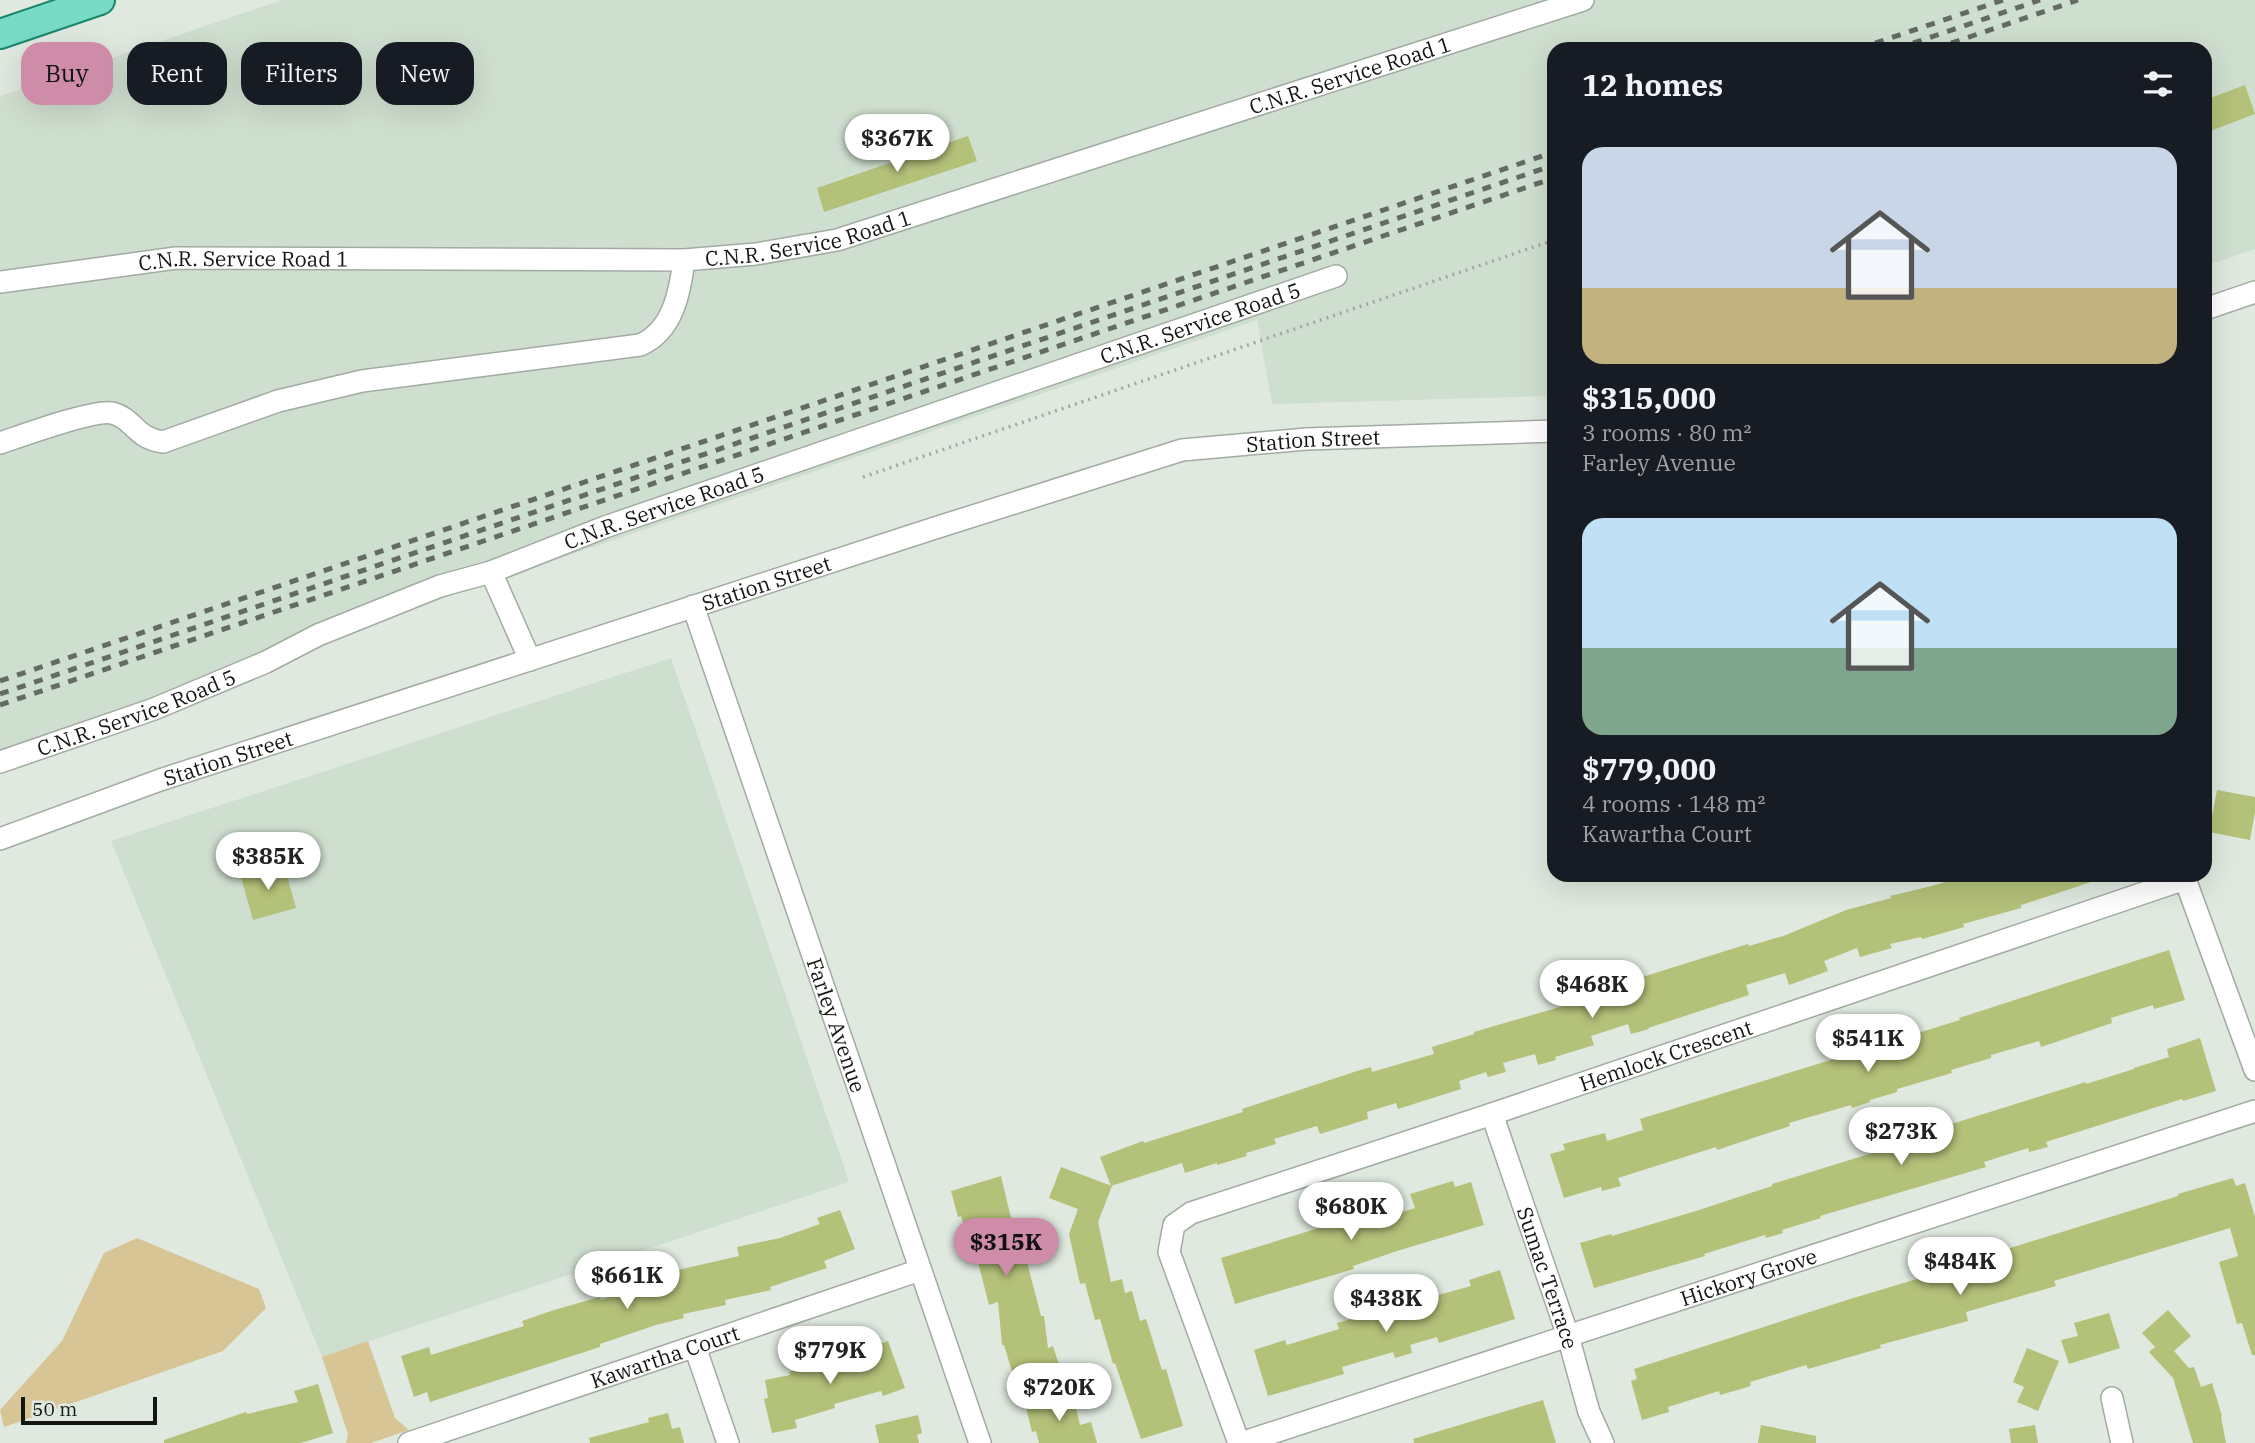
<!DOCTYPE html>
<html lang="en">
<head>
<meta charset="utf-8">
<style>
  :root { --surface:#171b24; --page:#20242c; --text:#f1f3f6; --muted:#9ea1a6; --accent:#ce8ca9 }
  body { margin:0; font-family:"IBM Plex Serif",serif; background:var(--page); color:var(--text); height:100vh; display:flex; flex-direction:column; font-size:26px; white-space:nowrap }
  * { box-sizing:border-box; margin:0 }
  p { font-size:23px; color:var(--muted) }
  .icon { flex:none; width:38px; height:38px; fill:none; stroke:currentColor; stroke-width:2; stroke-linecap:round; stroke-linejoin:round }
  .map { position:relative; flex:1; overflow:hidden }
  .panel { position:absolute; left:1547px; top:42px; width:665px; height:840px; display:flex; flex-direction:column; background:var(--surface); border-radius:21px; box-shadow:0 7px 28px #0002 }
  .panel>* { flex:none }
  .guide { position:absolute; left:21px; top:42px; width:665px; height:63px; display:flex; gap:14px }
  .scale { position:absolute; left:21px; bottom:18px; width:136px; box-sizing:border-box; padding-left:7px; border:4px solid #131613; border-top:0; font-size:19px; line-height:24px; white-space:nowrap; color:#131613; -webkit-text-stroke:5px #dfe9df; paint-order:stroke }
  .price { position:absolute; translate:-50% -60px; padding:0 16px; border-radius:24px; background:#fff; color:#222; font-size:23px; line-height:46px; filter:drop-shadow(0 2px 4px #0008) }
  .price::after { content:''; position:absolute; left:50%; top:42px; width:21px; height:16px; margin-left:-10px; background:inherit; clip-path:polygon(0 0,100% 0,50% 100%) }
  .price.current { background:var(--accent); color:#111 }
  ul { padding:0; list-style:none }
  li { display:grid; align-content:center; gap:14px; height:371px; padding:0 35px }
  li span { display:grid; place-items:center; height:217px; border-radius:21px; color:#555 }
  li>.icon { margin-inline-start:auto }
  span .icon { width:126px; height:126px; fill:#fffc; stroke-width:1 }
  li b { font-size:30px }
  h2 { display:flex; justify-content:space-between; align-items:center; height:84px; padding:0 35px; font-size:30px }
  .chip { padding:0 24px; border-radius:21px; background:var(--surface); box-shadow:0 7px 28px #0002; font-size:24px; line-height:63px }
  .chip.current { background:var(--accent); color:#111 }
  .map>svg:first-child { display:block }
  .built { fill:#cfdfcf }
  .green { fill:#d8c595 }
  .building { fill:#b4c179 }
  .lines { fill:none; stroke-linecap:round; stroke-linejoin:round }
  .minor-casing { stroke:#a2aba2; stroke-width:24 }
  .major-casing { stroke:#1a866e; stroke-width:32 }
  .path { stroke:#a1a9a1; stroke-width:3.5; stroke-dasharray:2 5; stroke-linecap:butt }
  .minor { stroke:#fff; stroke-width:21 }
  .major { stroke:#78dbc5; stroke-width:28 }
  .rail { stroke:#656a65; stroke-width:5; stroke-dasharray:9 9; stroke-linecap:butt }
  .labels { text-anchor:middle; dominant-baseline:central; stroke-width:7; stroke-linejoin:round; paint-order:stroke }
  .street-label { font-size:21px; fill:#131613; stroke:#dfe9df }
</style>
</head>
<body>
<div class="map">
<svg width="2255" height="1443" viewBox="0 0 2255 1443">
  <rect width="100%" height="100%" fill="#dfe9df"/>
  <path class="built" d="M282,0H2255V249L2205,266V49H1554V396L1272,404L1257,320L0,750V96Z
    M671,658L849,1182L322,1357L111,841Z"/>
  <path class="green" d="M137,1238L259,1289L266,1308L223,1351L4,1427L0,1410L62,1341L104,1253Z
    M368,1341L395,1418L409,1430L371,1443H346L348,1434L322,1357Z"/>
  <path class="building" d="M2245,85L2255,114L2205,133V100Z
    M968,136L977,161L824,212L817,188Z
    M2217,790L2255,797V812L2250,840L2209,832Z
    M284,865L296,908L253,920L241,877Z
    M1967,875H2099L2100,879L2021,905V908L1963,924L1964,927L1922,939L1921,937L1890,944L1892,948L1860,957L1857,948L1824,961L1828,971L1789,985L1785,973L1746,985L1749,995L1648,1028L1649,1029L1631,1034L1628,1024L1591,1036L1594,1045L1555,1057L1556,1060L1538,1065L1535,1054L1503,1063L1506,1072L1488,1077L1486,1072L1459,1081L1461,1089L1398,1109L1396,1103L1367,1112L1368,1119L1320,1134L1317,1126L1274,1139L1276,1144L1246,1153L1247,1156L1217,1165V1163L1185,1173L1182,1163L1111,1186L1100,1157L1143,1141L1144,1143L1243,1112L1242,1109L1354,1072L1371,1067L1372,1072L1434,1054L1432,1047L1474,1034V1032L1604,994L1603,992L1637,981L1636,979L1735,948L1748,944L1749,946L1786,935L1846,910L1891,898L1890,896L1932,886Z
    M2169,950L2185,1000L2154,1009L2153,1005L2111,1018L2112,1023L2041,1047L2039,1041L1991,1055V1058L1951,1070L1952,1073L1897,1089V1092L1870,1100V1102L1852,1108L1851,1105L1789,1123L1790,1126L1753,1138L1717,1150L1716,1147L1618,1178L1621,1186L1602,1191L1601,1187L1564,1198L1550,1154L1565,1150L1563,1144L1605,1133L1607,1141L1643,1130L1640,1119L1960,1020L1959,1018Z
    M2200,1038L2216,1091L2183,1101L2182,1099L2046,1142L2048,1147L2029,1152L2028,1148L1984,1162L1986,1167L1820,1216L1821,1218L1782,1230L1783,1233L1766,1238L1765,1235L1704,1254L1705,1256L1688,1261L1594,1288L1580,1243L1611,1234L1612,1236L1696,1211L1772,1186V1184L1901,1144L1900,1140L2086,1082V1084L2134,1069V1068L2169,1057L2167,1049Z
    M1061,1167L1112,1186L1098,1222L1111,1282L1122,1279L1125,1293L1132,1291L1140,1321L1146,1319L1162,1370L1166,1369L1183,1426L1141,1439L1115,1363L1113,1364L1100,1319L1095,1320L1085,1283L1080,1284L1069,1234L1078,1209L1049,1198Z
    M1001,1176L1022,1264L1027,1262L1041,1316H1044L1048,1348L1053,1346L1061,1371L1020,1383L1019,1377L1014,1378L1004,1345H1002L998,1302L989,1305L978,1262L973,1263L961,1216L958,1217L951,1191Z
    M2233,1178L2236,1186L2245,1183L2255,1217V1355H2252L2242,1323L2237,1324L2219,1262L2238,1256L2230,1228L2077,1274L2054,1281L2056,1286L1966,1312L1968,1321L1880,1345L1881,1348L1808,1369L1806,1365L1750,1382L1751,1386L1720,1395L1719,1391L1668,1407L1669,1412L1642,1420L1631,1381L1637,1379L1634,1369L1847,1300L2010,1251V1248L2178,1196V1194Z
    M1453,1181L1455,1187L1471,1182L1484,1225L1397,1251L1353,1266L1354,1269L1235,1304L1221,1258L1306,1232L1351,1217L1350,1214L1382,1204L1386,1217L1415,1208L1410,1194Z
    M840,1210L855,1249L824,1261L827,1268L770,1287L771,1290L725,1300L726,1305L683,1314L684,1318L656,1325L600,1344V1347L430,1402L427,1392L414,1397L401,1356L429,1347L431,1355L524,1326L522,1321L554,1310L600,1297L601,1300L654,1281L652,1276L739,1256L737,1247L780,1238L820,1224L817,1218Z
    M1500,1270L1515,1319L1439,1343L1437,1337L1410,1345L1412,1353L1395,1358L1393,1352L1342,1367L1344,1374L1268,1396L1254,1350L1285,1340L1287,1345L1339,1329L1337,1323L1471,1286L1469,1280Z
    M2168,1310L2191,1336L2174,1351L2189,1368L2194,1367L2201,1387L2212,1383L2222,1416L2221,1417L2226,1443H2193L2173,1378L2149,1352L2155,1347L2142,1333Z
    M2109,1313L2120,1348L2069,1364L2061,1340L2078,1336L2074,1323Z
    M888,1341L905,1388L883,1396L881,1391L834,1404L835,1408L795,1420L797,1428L772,1433L764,1399L768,1398L765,1380L790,1375L789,1372L806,1367L866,1352V1349Z
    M2027,1348L2059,1361L2038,1411L2017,1402L2024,1387L2013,1382Z
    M318,1384L333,1433L301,1443H164V1440L246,1412L247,1414L298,1402L294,1391Z
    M1073,1396L1080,1425L1091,1422L1097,1443H1039L1036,1431L1032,1432L1026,1407Z
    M1543,1400L1556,1443H1414L1413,1439Z
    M668,1413L672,1429L680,1427L684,1443H590L589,1438L649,1422L648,1418Z
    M918,1415L922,1433L917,1435L919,1443H879L875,1425Z
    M1761,1425L1816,1436V1443H1758Z
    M2035,1425L2038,1443H2011L2009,1429Z"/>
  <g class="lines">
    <defs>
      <g id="minor">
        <path id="s1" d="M0,282L176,258L684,260L756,254L837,240L1583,0"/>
        <path d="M2205,309L2255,292"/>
        <path d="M0,443C21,436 95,409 112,413C134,418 134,438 163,442L278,401L362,381L640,345C673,331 680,292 684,260"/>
        <path d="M491,572L530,660"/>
        <path id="s2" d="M693,606L980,1443"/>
        <path id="s3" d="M0,762L154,709L266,662L318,635L440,586L491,572L605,527L1336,276"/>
        <path id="s4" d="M0,839L160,780L935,528L1182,450L1306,439L1554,431"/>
        <path id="s5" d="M1492,1114L1568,1336L1589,1412L1603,1443"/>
        <path d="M695,1347L728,1443"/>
        <path d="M2112,1398L2122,1443"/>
        <path id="s6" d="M409,1443L920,1270"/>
        <path id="s7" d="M1239,1443L1169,1252L1174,1225L1191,1213L1492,1114L2185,879L2255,1070"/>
        <path id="s8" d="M1241,1443L2255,1111"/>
      </g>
      <path id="major" d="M0,34L100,0"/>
    </defs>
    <use href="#minor" class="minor-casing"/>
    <use href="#major" class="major-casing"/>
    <path class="path" d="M863,477L1554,240"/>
    <use href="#minor" class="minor"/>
    <use href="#major" class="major"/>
    <path class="rail" d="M1858,49L2003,0
      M1896,49L2040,0
      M1934,49L2078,0
      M0,681L1554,152
      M0,694L1554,165
      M0,705L1554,178"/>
  </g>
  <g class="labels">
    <g class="street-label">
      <text stroke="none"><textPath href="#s1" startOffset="1379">C.N.R. Service Road 1</textPath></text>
      <text stroke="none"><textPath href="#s1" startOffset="812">C.N.R. Service Road 1</textPath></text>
      <text stroke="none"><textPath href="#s1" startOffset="245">C.N.R. Service Road 1</textPath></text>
      <text stroke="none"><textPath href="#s3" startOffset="1279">C.N.R. Service Road 5</textPath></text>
      <text stroke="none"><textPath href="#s4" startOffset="1376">Station Street</textPath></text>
      <text stroke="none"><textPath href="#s3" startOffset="712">C.N.R. Service Road 5</textPath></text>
      <text stroke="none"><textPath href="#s4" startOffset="808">Station Street</textPath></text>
      <text stroke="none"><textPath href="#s3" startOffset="145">C.N.R. Service Road 5</textPath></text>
      <text stroke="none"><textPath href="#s4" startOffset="242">Station Street</textPath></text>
      <text stroke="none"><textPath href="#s2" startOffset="443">Farley Avenue</textPath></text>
      <text stroke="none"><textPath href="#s7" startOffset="752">Hemlock Crescent</textPath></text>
      <text stroke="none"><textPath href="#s8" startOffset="534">Hickory Grove</textPath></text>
      <text stroke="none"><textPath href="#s5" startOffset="173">Sumac Terrace</textPath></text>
      <text stroke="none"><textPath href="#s6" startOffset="270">Kawartha Court</textPath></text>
    </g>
  </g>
</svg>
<div class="scale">50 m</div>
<b class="price" style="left:897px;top:174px">$367K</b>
<b class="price" style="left:268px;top:892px">$385K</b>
<b class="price" style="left:1592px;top:1020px">$468K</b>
<b class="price" style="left:1868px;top:1074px">$541K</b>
<b class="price" style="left:1901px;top:1167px">$273K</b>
<b class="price" style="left:1351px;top:1242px">$680K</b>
<b class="price current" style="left:1006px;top:1278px">$315K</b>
<b class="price" style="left:1960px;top:1297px">$484K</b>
<b class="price" style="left:627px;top:1311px">$661K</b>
<b class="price" style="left:1386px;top:1334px">$438K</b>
<b class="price" style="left:830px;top:1386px">$779K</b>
<b class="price" style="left:1059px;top:1423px">$720K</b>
<div class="guide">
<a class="chip current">Buy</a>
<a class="chip">Rent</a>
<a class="chip">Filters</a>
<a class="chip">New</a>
</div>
<section class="panel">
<h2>12 homes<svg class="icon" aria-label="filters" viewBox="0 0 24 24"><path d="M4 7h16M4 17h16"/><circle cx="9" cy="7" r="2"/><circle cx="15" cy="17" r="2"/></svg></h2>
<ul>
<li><span style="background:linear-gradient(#c9d6e8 65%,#c2b280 0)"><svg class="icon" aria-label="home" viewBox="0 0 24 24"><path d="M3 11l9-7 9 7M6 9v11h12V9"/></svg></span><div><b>$315,000</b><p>3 rooms · 80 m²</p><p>Farley Avenue</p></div></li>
<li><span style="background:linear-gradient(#bfe0f5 60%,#7fa58c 0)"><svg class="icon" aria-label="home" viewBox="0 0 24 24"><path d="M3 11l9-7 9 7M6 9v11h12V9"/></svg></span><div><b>$779,000</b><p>4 rooms · 148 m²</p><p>Kawartha Court</p></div></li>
</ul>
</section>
</div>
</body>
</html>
